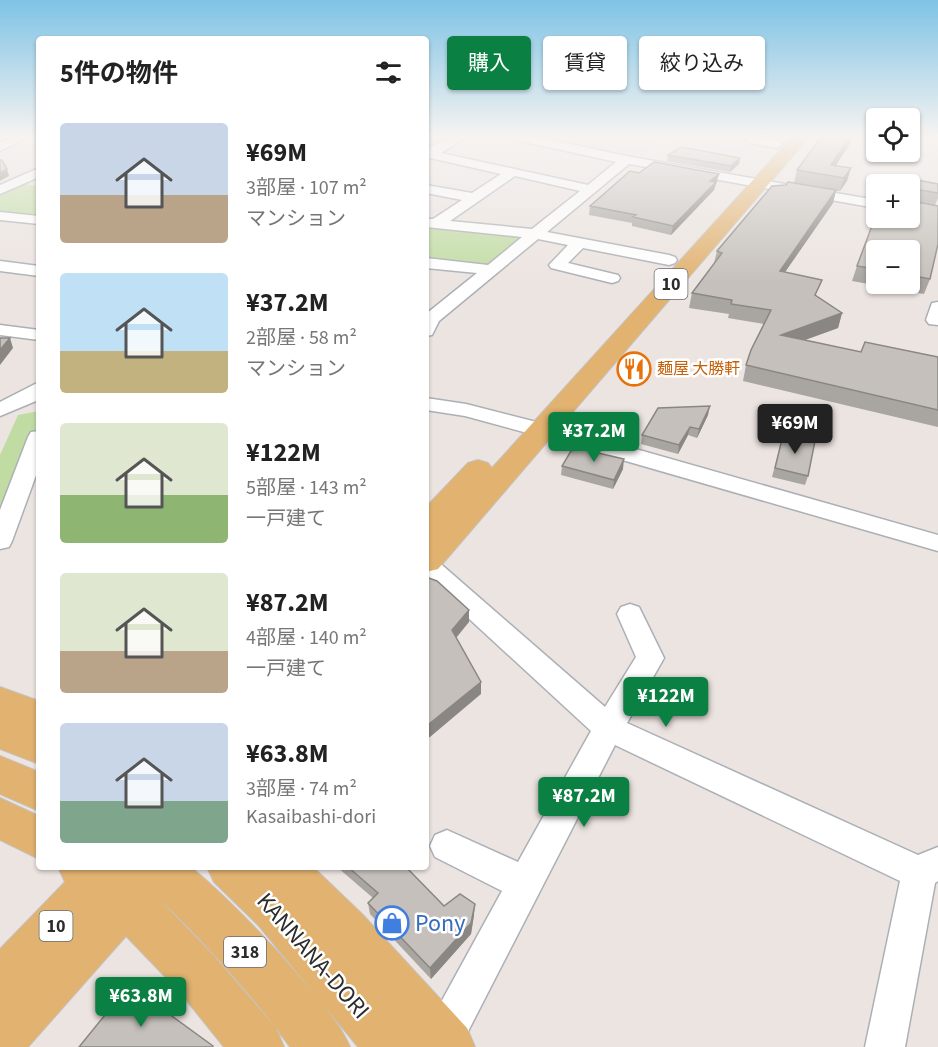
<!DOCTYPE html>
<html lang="ja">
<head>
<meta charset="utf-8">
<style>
  :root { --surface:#fff; --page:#f6f6f6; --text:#222; --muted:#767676; --accent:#0b8043 }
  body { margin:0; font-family:"Source Sans 3","Noto Sans JP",sans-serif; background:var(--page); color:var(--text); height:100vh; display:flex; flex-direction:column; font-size:22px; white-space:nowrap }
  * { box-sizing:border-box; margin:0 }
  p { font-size:20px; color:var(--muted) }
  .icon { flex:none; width:33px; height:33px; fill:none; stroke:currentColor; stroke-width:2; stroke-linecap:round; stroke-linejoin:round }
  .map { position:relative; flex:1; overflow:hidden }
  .side { position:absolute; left:36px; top:36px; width:393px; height:834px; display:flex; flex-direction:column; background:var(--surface); border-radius:6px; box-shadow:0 2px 4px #0004 }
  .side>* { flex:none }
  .hud { position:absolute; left:447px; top:36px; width:400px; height:54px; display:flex; gap:12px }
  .tools { position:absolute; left:866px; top:108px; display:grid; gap:12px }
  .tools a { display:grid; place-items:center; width:54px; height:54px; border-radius:6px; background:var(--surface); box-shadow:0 2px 4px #0004; font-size:30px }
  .price { position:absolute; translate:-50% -51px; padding:0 14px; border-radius:6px; background:var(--accent); color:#fff; font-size:20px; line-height:39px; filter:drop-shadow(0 2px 3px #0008) }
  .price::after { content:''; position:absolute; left:50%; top:36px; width:18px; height:14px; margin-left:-9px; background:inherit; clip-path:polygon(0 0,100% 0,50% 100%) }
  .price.active { background:#222; color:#fff }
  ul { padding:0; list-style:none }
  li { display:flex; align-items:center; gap:18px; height:150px; padding:0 24px }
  li span { display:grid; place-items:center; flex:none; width:168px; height:120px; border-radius:6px; color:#555 }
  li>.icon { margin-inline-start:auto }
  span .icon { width:72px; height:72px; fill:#fffc; stroke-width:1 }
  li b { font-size:26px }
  h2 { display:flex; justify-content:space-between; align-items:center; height:72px; padding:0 24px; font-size:26px }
  .pill { padding:0 21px; border-radius:6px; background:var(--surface); box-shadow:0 2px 4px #0004; font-size:21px; line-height:54px }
  .pill.active { background:var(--accent); color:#fff }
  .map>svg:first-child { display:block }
  .industrial { fill:#e0dfe5 }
  .green { fill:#c1dca3 }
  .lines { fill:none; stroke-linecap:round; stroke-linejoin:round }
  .minor-casing { stroke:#acb0b6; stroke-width:3 }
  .major-casing { stroke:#c4c4c4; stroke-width:2 }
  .minor { fill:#fff; fill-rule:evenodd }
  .major { fill:#e1b270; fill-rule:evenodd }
  .wall { fill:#a9a5a1; fill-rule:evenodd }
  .shaded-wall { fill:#8a8683 }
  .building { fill:#c5c0bb; stroke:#8a8683; stroke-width:1.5 }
  .labels { text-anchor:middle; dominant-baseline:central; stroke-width:5; stroke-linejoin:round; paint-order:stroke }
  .far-food-label { font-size:16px; fill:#c56008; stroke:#fff; text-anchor:start }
  .shield { fill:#fff; stroke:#6b6b6b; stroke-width:1.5 }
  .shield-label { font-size:18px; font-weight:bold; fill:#2c2c2c }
  .near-shop-label { font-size:24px; fill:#366cbe; stroke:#fff; text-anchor:start }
  .near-street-label { font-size:24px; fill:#2c2c2c; stroke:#fff }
</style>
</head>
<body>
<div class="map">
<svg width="938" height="1047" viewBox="0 0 938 1047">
  <rect width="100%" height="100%" fill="#ece4e0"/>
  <path class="industrial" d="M538,136H767L746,156L663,141L641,157Z"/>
  <path class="green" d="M24,184L39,186V217L0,213V196Z
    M426,225L519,234L523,238L491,264L483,266L426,259Z
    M39,411V427L0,528V455L18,415Z"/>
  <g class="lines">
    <defs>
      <path id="minor" d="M15,136H31L0,151V143Z
        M453,136H468L441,153L588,185L616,162L516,140L510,136H533L626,156L876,200V208L629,164L547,232L669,255L675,257L677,260L675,263L669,265L583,248L568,263L618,275L620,278L618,281L612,283L551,268L549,265L568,245L538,239L439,321L432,335L426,336V314L477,273L426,268V258L488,265L522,237L426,227V219H433L462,200L426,193V185L472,193L501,174L426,157V149ZM515,176L580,191L532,229L450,221Z
        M752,136L777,140L783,144L777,148L748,143L746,140Z
        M39,168V177L0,194V185Z
        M0,212L39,216V224L0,220Z
        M0,261L39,266V276L0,271Z
        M938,302V325L929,324L926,320L932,303Z
        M0,325L39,330V340L0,335Z
        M39,382V399L36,401L0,416V402Z
        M426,398L466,404L576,432L938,535V551L560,442L465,416L426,410Z
        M39,431V467L12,541L9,547L0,549V510L28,437L31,432Z
        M426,556L435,559L605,707L636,657L617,614L621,607L630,604L639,607L664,658L627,723L918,855L938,847V881L935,883L905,1047H865L900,881L615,745L460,1047H425L422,1040L428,1026L502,891L435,857L430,846L435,835L447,830L518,862L591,731L426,579Z"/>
      <path id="major" d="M793,136H810L438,569L426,572V540L430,535L426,536V507L468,463L478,460L488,463L492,468Z
        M0,687L39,701V764L0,749Z
        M0,756L39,772V811L0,794Z
        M0,798L39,816V859L0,840Z
        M58,867H191C230,900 265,937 299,976C318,998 338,1020 350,1047H290L276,1028L284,1047H224L179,991L126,936L28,1047H0V949L65,882ZM159,899C201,938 240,982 276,1028L214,956Z
        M207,867H313L362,914L467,1028L475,1047H358L259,926L214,882Z"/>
    </defs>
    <use href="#minor" class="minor-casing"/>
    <use href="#major" class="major-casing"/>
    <use href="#minor" class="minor"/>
    <use href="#major" class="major"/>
  </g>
  <path class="wall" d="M822,136H852L849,145L836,165L847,181L840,191H836L833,203L785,272L817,296L842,313L838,328L805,340L861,352L938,357V427L743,381L746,365L764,324L728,318L729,314L689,308L692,293L714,263L717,251L786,185L794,183L797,170Z
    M668,155L740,158L739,164L730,172L667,161Z
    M639,173L719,174L714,190L671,235L632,226V223L589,215L590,206Z
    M909,184H938V198L935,205L930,279L924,294L852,281L857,266ZM876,250H909V284H876Z
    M708,415L697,438L688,435L678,454L641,444L642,435Z
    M783,435L808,476L805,485L772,477Z
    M562,466L623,469L613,489L561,475Z
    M337,867H406L444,906L474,915L471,934L431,979L370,914L368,903L373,898Z"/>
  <path class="shaded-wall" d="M850,136H852L849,145L829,176L831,165Z
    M740,158L739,164L730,172L731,166Z
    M851,168L847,181L840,191L844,178Z
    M7,169L9,176L0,181V173Z
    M719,174L714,190L671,235L673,226L710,181Z
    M836,190L833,203L776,285L780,271Z
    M842,313L838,328L777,350L781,335Z
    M10,338L13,348L0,365V350Z
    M710,406L708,415L697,438L699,429Z
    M690,427L688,435L678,454L679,445Z
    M624,459L623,469L613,489L614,480Z
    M469,610V622L452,643V630Z
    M481,682V694L430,737L426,738V726Z
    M475,904L474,915L471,934L431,979L430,968Z"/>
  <path class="building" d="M822,136H850L831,165L851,168L844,178L797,170Z
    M681,147L740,158L731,166L668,155Z
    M0,160H2L7,169L0,173Z
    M654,162L719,174L710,181L716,182L673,226L633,217L636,215L590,206L630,171L639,173Z
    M891,175L938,184V193L914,189L911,191L912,201L938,206V244L930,279L909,275V250H876V269L857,266L876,215V218H909V184H888Z
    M788,182L836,190L780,271L822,280L815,295L842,313L781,335L861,352L865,342L938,357V410L746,365L751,350L771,310L731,304L732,300L692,293L722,253L717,251L772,186L786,185Z
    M0,338H10L0,350Z
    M710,406L699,429L690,427L679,445L642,435L658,408Z
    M783,435L815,441L808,476L775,468Z
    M581,449L624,459L614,480L562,466L571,451Z
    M426,577L437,581L469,610L452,630L481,682L429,724L426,726Z
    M348,867H406L444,906L460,894L475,904L471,923L430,968L368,903L378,893Z
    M143,995L213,1046L212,1047H79L118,999Z"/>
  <linearGradient id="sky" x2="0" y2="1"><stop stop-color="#7ec3e5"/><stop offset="0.48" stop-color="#f6f3f1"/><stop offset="1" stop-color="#f6f3f1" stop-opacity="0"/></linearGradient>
  <rect width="938" height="283" fill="url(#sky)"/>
  <defs>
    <symbol id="restaurant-ring" viewBox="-11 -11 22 22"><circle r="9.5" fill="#fff" stroke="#e8710a" stroke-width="1.5"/><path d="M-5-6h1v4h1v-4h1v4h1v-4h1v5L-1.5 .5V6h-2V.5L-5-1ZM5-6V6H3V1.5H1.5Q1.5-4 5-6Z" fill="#e8710a"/></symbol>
    <symbol id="shop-ring" viewBox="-11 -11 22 22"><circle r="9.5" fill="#fff" stroke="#3f7fe0" stroke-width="1.5"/><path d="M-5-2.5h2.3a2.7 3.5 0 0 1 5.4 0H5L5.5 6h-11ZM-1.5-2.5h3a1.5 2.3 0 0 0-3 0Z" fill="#3f7fe0"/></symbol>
  </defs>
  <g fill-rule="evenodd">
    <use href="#restaurant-ring" x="615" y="350" width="38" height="38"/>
    <use href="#shop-ring" x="373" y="904" width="38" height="38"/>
  </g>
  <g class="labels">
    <g class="far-food-label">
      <text x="657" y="369">麺屋 大勝軒</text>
    </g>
    <g class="shield">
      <rect x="654.5" y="269" width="33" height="30" rx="4.5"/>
      <rect x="39.5" y="911" width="33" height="30" rx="4.5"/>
      <rect x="224" y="937" width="42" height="30" rx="4.5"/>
    </g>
    <g class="shield-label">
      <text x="671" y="284">10</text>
      <text x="56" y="926">10</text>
      <text x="245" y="952">318</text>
    </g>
    <g class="near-shop-label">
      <text x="415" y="923">Pony</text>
    </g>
    <g class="near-street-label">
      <text transform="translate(313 956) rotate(49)">KANNANA-DORI</text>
    </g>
  </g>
</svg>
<div class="tools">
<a><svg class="icon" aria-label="locate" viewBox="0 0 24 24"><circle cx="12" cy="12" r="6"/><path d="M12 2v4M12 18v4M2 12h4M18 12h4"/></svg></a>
<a>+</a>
<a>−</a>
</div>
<b class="price active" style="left:795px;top:455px">¥69M</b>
<b class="price" style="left:594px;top:463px">¥37.2M</b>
<b class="price" style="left:666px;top:728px">¥122M</b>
<b class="price" style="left:584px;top:828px">¥87.2M</b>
<b class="price" style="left:141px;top:1028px">¥63.8M</b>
<div class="hud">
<a class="pill active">購入</a>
<a class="pill">賃貸</a>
<a class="pill">絞り込み</a>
</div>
<section class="side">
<h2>5件の物件<svg class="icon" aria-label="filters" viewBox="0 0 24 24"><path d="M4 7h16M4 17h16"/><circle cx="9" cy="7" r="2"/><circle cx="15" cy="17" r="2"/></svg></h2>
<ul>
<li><span style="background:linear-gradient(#c9d6e8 60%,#b9a48a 0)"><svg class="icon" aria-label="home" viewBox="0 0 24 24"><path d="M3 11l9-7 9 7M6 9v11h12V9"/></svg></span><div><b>¥69M</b><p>3部屋 · 107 m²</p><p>マンション</p></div></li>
<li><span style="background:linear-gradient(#bfe0f5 65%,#c2b280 0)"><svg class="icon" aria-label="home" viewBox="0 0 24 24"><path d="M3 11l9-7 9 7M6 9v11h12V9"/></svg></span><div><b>¥37.2M</b><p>2部屋 · 58 m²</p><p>マンション</p></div></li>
<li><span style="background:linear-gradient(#dfe7d0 60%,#8fb573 0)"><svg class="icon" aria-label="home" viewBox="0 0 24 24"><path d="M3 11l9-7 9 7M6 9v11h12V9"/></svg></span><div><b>¥122M</b><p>5部屋 · 143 m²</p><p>一戸建て</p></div></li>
<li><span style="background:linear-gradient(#dfe7d0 65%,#b9a48a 0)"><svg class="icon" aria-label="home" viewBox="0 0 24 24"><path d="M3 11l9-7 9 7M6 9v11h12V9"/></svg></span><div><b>¥87.2M</b><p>4部屋 · 140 m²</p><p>一戸建て</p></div></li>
<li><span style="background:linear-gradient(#c9d6e8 65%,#7fa58c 0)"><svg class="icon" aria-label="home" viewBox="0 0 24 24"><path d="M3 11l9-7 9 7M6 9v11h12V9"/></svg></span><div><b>¥63.8M</b><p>3部屋 · 74 m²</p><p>Kasaibashi-dori</p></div></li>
</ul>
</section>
</div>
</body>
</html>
